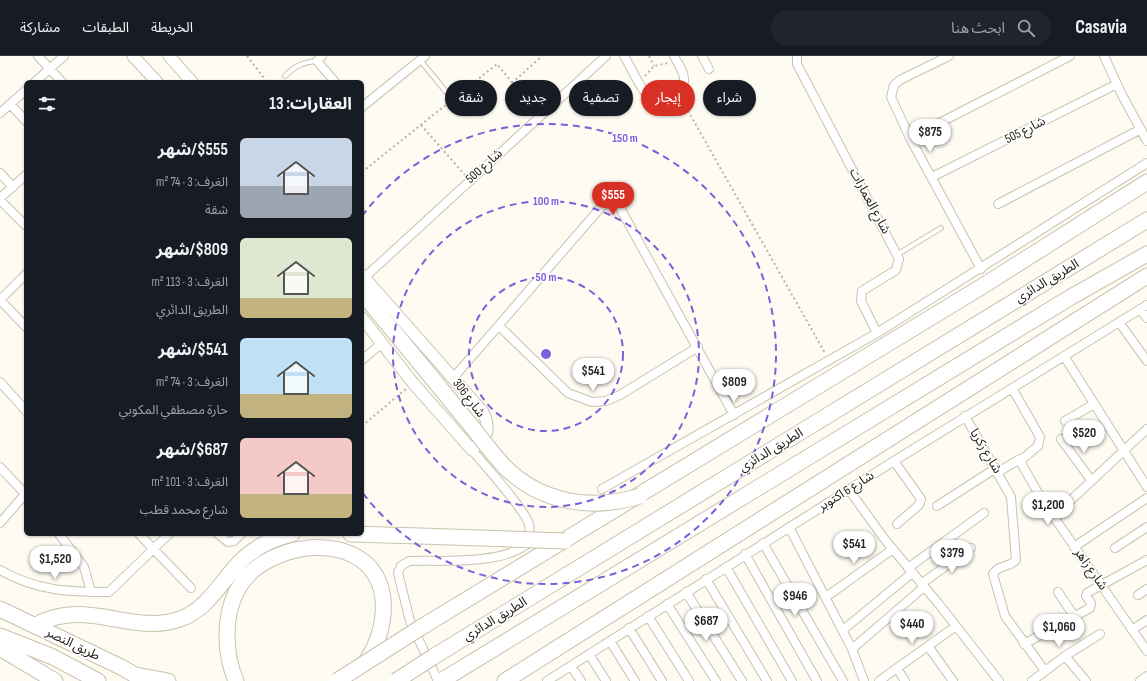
<!DOCTYPE html>
<html lang="ar">
<head>
<meta charset="utf-8">
<style>
  :root { --surface:#171b24; --page:#20242c; --text:#f1f3f6; --muted:#9ea1a6; --line:#363941; --accent:#d93025 }
  body { margin:0; font-family:"Sofia Sans Condensed","Noto Sans Arabic",sans-serif; background:var(--page); color:var(--text); direction:rtl; height:100vh; display:flex; flex-direction:column; font-size:15px; white-space:nowrap }
  * { box-sizing:border-box; margin:0 }
  p { font-size:13px; color:var(--muted) }
  .icon { flex:none; width:22px; height:22px; fill:none; stroke:currentColor; stroke-width:2; stroke-linecap:round; stroke-linejoin:round }
  .map { position:relative; flex:1; overflow:hidden; direction:ltr }
  .side { position:absolute; left:24px; top:24px; width:340px; height:456px; display:flex; flex-direction:column; background:var(--surface); border-radius:6px; box-shadow:0 1px 3px #0004; direction:rtl }
  .side>* { flex:none }
  .hud { position:absolute; left:376px; top:24px; width:380px; height:36px; direction:rtl; display:flex; gap:8px }
  .price { position:absolute; translate:-50% -34px; padding:0 9px; border-radius:14px; background:#fff; color:#222; font-size:13px; line-height:26px; filter:drop-shadow(0 1px 2px #0008) }
  .price::after { content:''; position:absolute; left:50%; top:24px; width:12px; height:9px; margin-left:-6px; background:inherit; clip-path:polygon(0 0,100% 0,50% 100%) }
  .price.current { background:var(--accent); color:#fff }
  ul { padding:0; list-style:none }
  li { display:flex; align-items:center; gap:12px; height:100px; padding:0 12px }
  li span { display:grid; place-items:center; flex:none; width:112px; height:80px; border-radius:6px; color:#555 }
  li>.icon { margin-inline-start:auto }
  span .icon { width:48px; height:48px; fill:#fffc; stroke-width:1 }
  li b { font-size:17px }
  h2 { display:flex; justify-content:space-between; align-items:center; height:48px; padding:0 12px; font-size:17px }
  .pill { padding:0 14px; border-radius:18px; background:var(--surface); box-shadow:0 1px 3px #0004; font-size:14px; line-height:36px }
  .pill.current { background:var(--accent); color:#fff }
  header { display:flex; align-items:center; gap:24px; box-sizing:border-box; height:56px; padding:0 20px; background:var(--surface); border-bottom:1px solid var(--line) }
  header strong { font-size:19px }
  nav { display:flex; gap:22px; margin-inline-start:auto; font-size:14px }
  .search { width:280px; height:36px; background:var(--page); display:flex; align-items:center; gap:10px; box-sizing:border-box; padding:0 14px; border-radius:22px; color:var(--muted); font-size:15px }
  .map>svg:first-child { display:block }
  .lines { fill:none; stroke-linecap:round; stroke-linejoin:round }
  .lane-casing { stroke:#c9c2ad; stroke-width:6 }
  .street-casing { stroke:#c9c2ad; stroke-width:10 }
  .secondary-casing { stroke:#c9c2ad; stroke-width:13 }
  .highway-casing { stroke:#c9c2ad; stroke-width:17 }
  .path { stroke:#b6b3aa; stroke-width:2; stroke-dasharray:2 3; stroke-linecap:butt }
  .lane { stroke:#fff; stroke-width:4 }
  .street { stroke:#fff; stroke-width:8 }
  .secondary { stroke:#fff; stroke-width:11 }
  .highway { stroke:#fff; stroke-width:15 }
  .highway-bridge-casing { stroke:#c9c2ad; stroke-width:17; stroke-linecap:butt }
  .highway-bridge { stroke:#fff; stroke-width:15 }
  .ring { fill:none; stroke:#7c5fd9; stroke-width:2; stroke-dasharray:7 5 }
  .labels { text-anchor:middle; dominant-baseline:central; stroke-width:3.5; stroke-linejoin:round; paint-order:stroke }
  .street-label { font-size:13px; fill:#26231b; stroke:#fff }
  .centre { fill:#7c5fd9; stroke:#fff; stroke-width:2 }
  .ring-label { font-size:12px; text-anchor:middle; font-weight:bold; fill:#7c5fd9; stroke:#fff; stroke-width:3.5; stroke-linejoin:round; paint-order:stroke }
</style>
</head>
<body>
<header>
<strong>Casavia</strong>
<div class="search"><svg class="icon" aria-label="search" viewBox="0 0 24 24"><circle cx="10" cy="10" r="6"/><path d="M15 15l6 6"/></svg>ابحث هنا</div>
<nav><a>الخريطة</a><a>الطبقات</a><a>مشاركة</a></nav>
</header>
<div class="map">
<svg width="1147" height="625" viewBox="0 0 1147 625">
  <rect width="100%" height="100%" fill="#fefbf2"/>
  <g class="lines">
    <defs>
      <path id="lane" d="M420,4L447,37
        M285,20C295,10 303,6 317,5
        M898,198L941,172"/>
      <path id="street" d="M38,0L62,26
        M322,0L317,5L335,26
        M624,0C632,13 638,29 648,40C660,54 684,43 684,25C685,17 678,8 674,0
        M702,0L709,13
        M797,0V8L899,203L896,214L862,235L861,245L877,277
        M949,0L900,24L894,29L891,41L910,82L981,213
        M1104,0L1122,39L1147,85
        M35,26L64,0
        M10,48L26,65
        M362,51L425,0
        M0,57L26,34
        M910,82L1070,0
        M0,117L13,131
        M932,121L1117,28
        M0,142L26,119
        M0,144L26,170
        M998,148L1141,73
        M364,222L606,0
        M0,244L26,271
        M0,244L26,218
        M1140,253L1147,262
        M1119,266L1147,305
        M499,270L568,337L592,346L606,345L620,339L698,291
        M1064,300L1147,431
        M362,304L382,287
        M454,321L602,150L612,145L619,150L734,359
        M0,326L26,355
        M1012,332L1040,381L1038,390L1020,405L1042,444L1147,595
        M965,360L1011,441L1016,504C1010,511 998,509 993,518L1005,560L1045,615
        M1065,365L1094,348
        M1061,383L1091,424
        M894,405L921,443L919,449L897,468
        M0,411L26,439
        M998,416L1020,403
        M602,433L877,277L1147,107
        M849,434L886,485L938,547L999,625
        M937,450L996,412
        M1054,460L1147,373
        M0,467L26,437
        M789,471L852,593L864,625
        M59,478L84,511L91,536
        M139,478L191,532
        M218,478L228,486L234,485L241,478
        M763,487L843,625
        M1074,491L1147,442
        M1115,492L1147,471
        M745,498L817,625
        M726,511L792,625
        M908,512L984,457
        M0,514C37,535 68,536 109,536L169,478
        M706,523L767,625
        M921,528L971,492
        M686,536L742,625
        M1058,536L1074,560
        M1138,539L1147,533
        M826,541L893,493
        M667,548L716,625
        M648,560L689,625
        M629,572L662,625
        M843,574L912,517
        M1132,574L1147,564
        M610,585L635,625
        M1024,588L1090,552L1091,547L1086,540L1087,537L1147,504
        M928,590L953,625
        M852,593L924,531
        M589,598L606,625
        M1065,600L1086,625
        M571,610L581,625
        M897,612L905,625
        M438,625L410,565L398,517L401,510L409,505C443,504 497,509 526,489C529,482 531,476 529,468C523,451 485,410 472,394
        M547,625L894,405L1147,249
        M879,625L956,570
        M1032,625L1065,600L1100,578
        M1140,625L1147,620"/>
      <path id="secondary" d="M133,0L157,26
        M169,0L192,26
        M362,219L483,356C492,375 486,381 472,394L413,327L362,262"/>
      <path id="highway" d="M362,237L419,306
        M351,478L420,480
        M0,553L123,612L145,625
        M36,569C87,541 132,580 180,563C209,553 222,523 243,503C257,490 274,482 292,478
        M420,572L986,228L1147,126
        M0,580L53,601L98,625
        M0,592L55,625
        M433,601L1147,164
        M136,619L168,625
        M236,625C224,597 223,558 239,531C268,482 375,471 383,543C385,566 379,586 366,606
        M441,625L1071,241L1147,198
        M505,625L1147,220"/>
    </defs>
    <use href="#lane" class="lane-casing"/>
    <use href="#street" class="street-casing"/>
    <use href="#secondary" class="secondary-casing"/>
    <use href="#highway" class="highway-casing"/>
    <path class="path" d="M247,0L267,26
      M649,0L654,10
      M645,20L654,10L668,7
      M512,27L542,0
      M683,46L825,297
      M421,69L465,119
      M362,116L497,8L535,55
      M362,370L406,333"/>
    <use href="#lane" class="lane"/>
    <use href="#street" class="street"/>
    <use href="#secondary" class="secondary"/>
    <use href="#highway" class="highway"/>
    <defs>
      <path id="highway-bridge" d="M419,306C437,328 455,350 473,372C483,385 493,398 504,410C540,447 592,455 640,440
        M420,480L565,485
        M337,625L420,572
        M396,625L433,601"/>
    </defs>
    <use href="#highway-bridge" class="highway-bridge-casing"/>
    <use href="#highway-bridge" class="highway-bridge"/>
  </g>
  <g class="ring">
    <circle cx="546" cy="298" r="77"/>
    <circle cx="546" cy="298" r="153"/>
    <path d="M362 160A230 230 0 1 1 362 436"/>
  </g>
  <g class="labels">
    <g class="street-label">
      <text transform="translate(1025 74) rotate(-27)">شارع 505</text>
      <text transform="translate(484 110) rotate(-42)">شارع 500</text>
      <text transform="translate(870 145) rotate(62)">شارع العمارات</text>
      <text transform="translate(1047 225) rotate(-31)">الطريق الدائري</text>
      <text transform="translate(469 342) rotate(53)">شارع 306</text>
      <text transform="translate(771 394) rotate(-31)">الطريق الدائري</text>
      <text transform="translate(986 395) rotate(59)">شارع زكريا</text>
      <text transform="translate(846 435) rotate(-32)">شارع 6 اكتوبر</text>
      <text transform="translate(1091 513) rotate(55)">شارع زاهر</text>
      <text transform="translate(495 563) rotate(-31)">الطريق الدائري</text>
      <text transform="translate(73 588) rotate(26)">طريق النصر</text>
    </g>
  </g>
  <circle cx="546" cy="298" r="6" class="centre"/>
  <g class="ring-label">
    <text x="625" y="86">150 m</text>
    <text x="546" y="149">100 m</text>
    <text x="546" y="225">50 m</text>
  </g>
</svg>
<b class="price" style="left:930px;top:97px">$875</b>
<b class="price current" style="left:613px;top:160px">$555</b>
<b class="price" style="left:593px;top:336px">$541</b>
<b class="price" style="left:734px;top:347px">$809</b>
<b class="price" style="left:1084px;top:398px">$520</b>
<b class="price" style="left:1048px;top:470px">$1,200</b>
<b class="price" style="left:854px;top:509px">$541</b>
<b class="price" style="left:952px;top:518px">$379</b>
<b class="price" style="left:55px;top:524px">$1,520</b>
<b class="price" style="left:795px;top:561px">$946</b>
<b class="price" style="left:706px;top:586px">$687</b>
<b class="price" style="left:912px;top:589px">$440</b>
<b class="price" style="left:1059px;top:592px">$1,060</b>
<div class="hud">
<a class="pill">شراء</a>
<a class="pill current">إيجار</a>
<a class="pill">تصفية</a>
<a class="pill">جديد</a>
<a class="pill">شقة</a>
</div>
<section class="side">
<h2>العقارات: 13<svg class="icon" aria-label="filters" viewBox="0 0 24 24"><path d="M4 7h16M4 17h16"/><circle cx="9" cy="7" r="2"/><circle cx="15" cy="17" r="2"/></svg></h2>
<ul>
<li><span style="background:linear-gradient(#c9d6e8 60%,#9aa5b1 0)"><svg class="icon" aria-label="home" viewBox="0 0 24 24"><path d="M3 11l9-7 9 7M6 9v11h12V9"/></svg></span><div><b>$555/شهر</b><p>الغرف: 3 · 74 m²</p><p>شقة</p></div></li>
<li><span style="background:linear-gradient(#dfe7d0 75%,#c2b280 0)"><svg class="icon" aria-label="home" viewBox="0 0 24 24"><path d="M3 11l9-7 9 7M6 9v11h12V9"/></svg></span><div><b>$809/شهر</b><p>الغرف: 3 · 113 m²</p><p>الطريق الدائري</p></div></li>
<li><span style="background:linear-gradient(#bfe0f5 70%,#c2b280 0)"><svg class="icon" aria-label="home" viewBox="0 0 24 24"><path d="M3 11l9-7 9 7M6 9v11h12V9"/></svg></span><div><b>$541/شهر</b><p>الغرف: 3 · 74 m²</p><p>حارة مصطفي المكوبي</p></div></li>
<li><span style="background:linear-gradient(#f6c9c9 70%,#c2b280 0)"><svg class="icon" aria-label="home" viewBox="0 0 24 24"><path d="M3 11l9-7 9 7M6 9v11h12V9"/></svg></span><div><b>$687/شهر</b><p>الغرف: 3 · 101 m²</p><p>شارع محمد قطب</p></div></li>
</ul>
</section>
</div>
</body>
</html>
